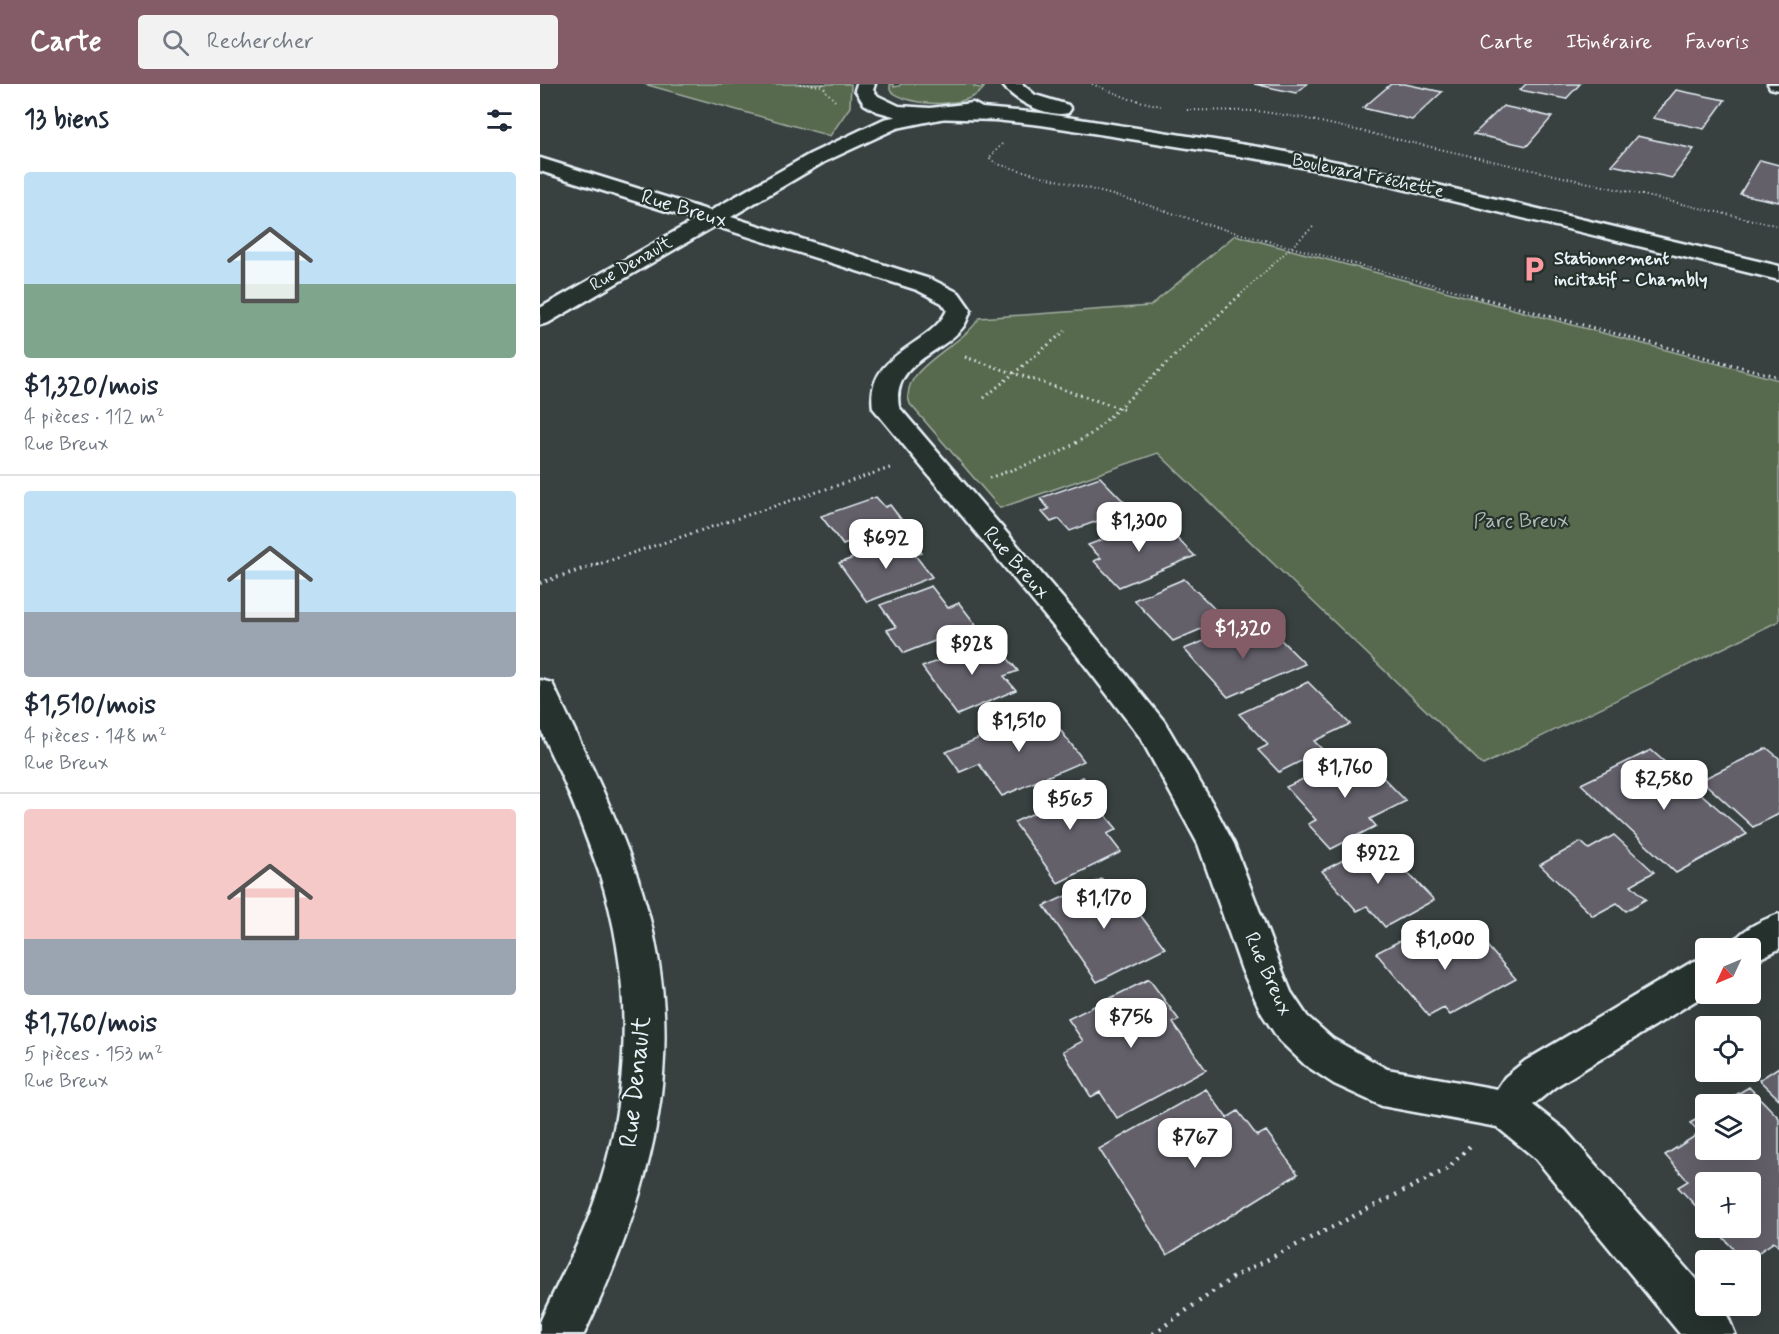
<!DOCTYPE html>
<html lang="fr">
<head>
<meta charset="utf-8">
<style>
  :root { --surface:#fff; --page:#f2f2f3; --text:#1f2937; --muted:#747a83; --line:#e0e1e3; --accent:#845c67 }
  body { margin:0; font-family:Mynerve,sans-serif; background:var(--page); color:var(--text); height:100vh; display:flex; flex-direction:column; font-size:22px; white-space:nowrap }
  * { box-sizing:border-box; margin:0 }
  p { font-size:20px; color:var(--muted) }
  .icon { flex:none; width:33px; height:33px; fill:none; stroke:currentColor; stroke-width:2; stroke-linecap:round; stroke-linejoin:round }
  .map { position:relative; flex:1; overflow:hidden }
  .panel { display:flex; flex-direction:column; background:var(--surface); width:540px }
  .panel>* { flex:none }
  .needle { width:39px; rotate:226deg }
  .fabs { position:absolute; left:1155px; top:854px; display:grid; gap:12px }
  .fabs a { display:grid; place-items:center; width:66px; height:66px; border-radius:6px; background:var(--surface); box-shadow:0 6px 24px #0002; font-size:30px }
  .price { position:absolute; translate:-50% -51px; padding:0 14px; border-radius:12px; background:#fff; color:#222; font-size:20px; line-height:39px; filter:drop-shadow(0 2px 3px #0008) }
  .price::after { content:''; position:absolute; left:50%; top:36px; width:18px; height:14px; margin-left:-9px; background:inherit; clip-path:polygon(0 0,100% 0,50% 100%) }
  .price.on { background:var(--accent); color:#fff }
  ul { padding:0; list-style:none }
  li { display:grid; align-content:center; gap:12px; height:318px; padding:0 24px }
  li+li { border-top:2px solid var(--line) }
  li span { display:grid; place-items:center; height:186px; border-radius:6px; color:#555 }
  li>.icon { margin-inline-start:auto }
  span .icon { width:108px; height:108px; fill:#fffc; stroke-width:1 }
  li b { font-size:26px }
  h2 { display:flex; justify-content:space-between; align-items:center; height:72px; padding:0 24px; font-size:26px }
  header { display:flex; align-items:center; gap:36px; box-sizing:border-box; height:84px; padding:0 30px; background:var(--accent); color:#fff }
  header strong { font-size:28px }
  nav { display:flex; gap:33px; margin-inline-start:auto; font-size:21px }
  .search { width:420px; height:54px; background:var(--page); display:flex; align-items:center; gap:15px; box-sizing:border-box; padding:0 21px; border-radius:6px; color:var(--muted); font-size:22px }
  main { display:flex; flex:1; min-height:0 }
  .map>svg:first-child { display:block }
  .green { fill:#596b4e; stroke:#a0aea3; stroke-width:1.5 }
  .building { fill:#63606b; stroke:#e8f1f8; stroke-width:1.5 }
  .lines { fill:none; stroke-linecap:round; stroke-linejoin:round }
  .street-casing { stroke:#e8f1f8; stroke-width:5 }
  .secondary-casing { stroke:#e8f1f8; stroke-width:5 }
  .path-far3 { stroke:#e8f1f8; stroke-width:2; stroke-dasharray:1 3; stroke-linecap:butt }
  .path-far2 { stroke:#e8f1f8; stroke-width:3; stroke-dasharray:1.5 4; stroke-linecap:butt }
  .path-far1 { stroke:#e8f1f8; stroke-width:4; stroke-dasharray:1.5 4.5; stroke-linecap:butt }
  .path { stroke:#e8f1f8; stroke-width:4.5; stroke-dasharray:2 6; stroke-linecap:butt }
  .street { fill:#26332d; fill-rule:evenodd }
  .secondary { fill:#26332d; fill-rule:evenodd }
  .labels { text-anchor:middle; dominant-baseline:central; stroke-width:4.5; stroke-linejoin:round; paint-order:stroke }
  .far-street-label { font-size:18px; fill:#e8f1f8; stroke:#26332d }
  .far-poi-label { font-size:18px; font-weight:bold; fill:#e8f1f8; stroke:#26332d; text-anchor:start }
  .street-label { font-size:21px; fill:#e8f1f8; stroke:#26332d }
  .park-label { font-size:21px; fill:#afbbb4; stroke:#26332d }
  .near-street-label { font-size:26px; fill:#e8f1f8; stroke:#26332d }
</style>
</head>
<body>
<header>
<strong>Carte</strong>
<div class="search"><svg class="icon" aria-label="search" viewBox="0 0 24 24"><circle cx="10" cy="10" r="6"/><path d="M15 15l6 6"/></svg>Rechercher</div>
<nav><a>Carte</a><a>Itinéraire</a><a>Favoris</a></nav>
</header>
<main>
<section class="panel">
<h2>13 biens<svg class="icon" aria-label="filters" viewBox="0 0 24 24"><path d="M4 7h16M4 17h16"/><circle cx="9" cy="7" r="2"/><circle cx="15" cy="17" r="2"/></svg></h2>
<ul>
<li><span style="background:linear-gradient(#bfe0f5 60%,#7fa58c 0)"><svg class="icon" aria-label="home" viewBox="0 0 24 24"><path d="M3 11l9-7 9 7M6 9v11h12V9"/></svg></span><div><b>$1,320/mois</b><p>4 pièces · 112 m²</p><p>Rue Breux</p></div></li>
<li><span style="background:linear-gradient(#bfe0f5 65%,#9aa5b1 0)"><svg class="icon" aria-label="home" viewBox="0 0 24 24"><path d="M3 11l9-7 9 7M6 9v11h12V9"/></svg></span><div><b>$1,510/mois</b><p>4 pièces · 148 m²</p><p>Rue Breux</p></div></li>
<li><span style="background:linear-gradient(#f6c9c9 70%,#9aa5b1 0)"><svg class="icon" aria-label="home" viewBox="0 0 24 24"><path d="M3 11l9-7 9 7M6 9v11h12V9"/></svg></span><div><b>$1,760/mois</b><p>5 pièces · 153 m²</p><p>Rue Breux</p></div></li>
</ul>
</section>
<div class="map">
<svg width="1239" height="1250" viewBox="0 0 1239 1250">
  <rect width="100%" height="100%" fill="#384040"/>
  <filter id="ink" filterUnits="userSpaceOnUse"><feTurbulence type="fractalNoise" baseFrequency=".0167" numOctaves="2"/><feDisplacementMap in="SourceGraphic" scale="12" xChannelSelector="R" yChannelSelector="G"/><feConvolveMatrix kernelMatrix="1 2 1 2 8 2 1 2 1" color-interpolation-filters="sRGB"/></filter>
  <g filter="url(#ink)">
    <path class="green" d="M104,0H311L310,23L290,52Z
      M350,0H353L354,3L359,2L361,0H435L434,3L441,4L446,0C435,26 368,24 350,6Z
      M695,151L1239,296V537L943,681L618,369L460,424L370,320C356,285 425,261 439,234L610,222Z"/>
    <path class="building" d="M714,0H767L756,9Z
      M851,0H865L902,8L872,36L823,24Z
      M986,0H1040L1026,15L980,6Z
      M1136,6L1185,16L1164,45L1113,34Z
      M963,22L1012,33L987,62L934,50Z
      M1097,52L1154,65L1132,94L1072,81Z
      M1220,76L1239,81V118L1200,110Z
      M560,393L591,425L530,447L519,435L511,438L502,428L509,425L500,414Z
      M336,413L345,423L350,421L364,439L303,461L281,432Z
      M617,435L655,472L579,503L554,477L561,474L548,461Z
      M370,454L382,469L375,471L392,493L327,518L299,479Z
      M644,495L685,535L633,557L594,516Z
      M391,502L408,524L419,519L436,541L364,569L347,546L356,543L340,521Z
      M694,545L705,556L730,545L765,580L688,613L644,565Z
      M452,555L478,587L464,592L476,606L417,631L382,583Z
      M768,598L810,640L774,657L783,666L739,688L718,666L728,661L699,630Z
      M505,626L544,677L462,712L439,680L420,688L406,668Z
      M1227,664L1239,674V730L1213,743L1161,696Z
      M1111,666L1207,750L1136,789L1041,700Z
      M819,669L866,717L830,735L836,742L791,765L768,740L776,736L746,703Z
      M543,693L559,714L553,716L577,745L567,750L581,768L518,799L474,738L503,725L495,715Z
      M1074,751L1114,788L1091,801L1106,815L1086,827L1077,819L1053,832L1000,781L1041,758L1049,765Z
      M838,758L894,816L845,843L827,822L817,827L782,787Z
      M562,795L578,816L586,812L625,864L557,898L504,822Z
      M887,843L905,864L935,848L976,895L910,931L904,924L889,932L836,869Z
      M609,895L639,936L633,939L666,986L577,1034L560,1008L551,1013L523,967L543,957L528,935Z
      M1239,983V1015L1219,996Z
      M1209,1003L1239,1034V1163L1234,1158L1207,1176H1203L1174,1143H1210V1098H1166V1133L1138,1103L1148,1097L1125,1071L1160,1049L1150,1039L1166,1030V1065H1210V1020H1181Z
      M666,1005L687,1034L698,1027L717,1052L726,1047L758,1090L627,1171L559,1065Z"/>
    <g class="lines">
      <defs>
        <path id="street" d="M1228,0H1239V6L1230,4Z
          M398,24L405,26L408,30L405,34L357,44L284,78L191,133L393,196L419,209L431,226C428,232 427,238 423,243C401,271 351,278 359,323L555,552L624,637L671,717L694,760L742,886L751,908L767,932L793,955L847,985L957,1005L965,993L985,977L1152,878L1166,874V909H1168L1015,1003L993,1021L1025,1046L1166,1207V1221H1177L1188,1233L1195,1250H1140L995,1074L957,1043L842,1022L794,1000L765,981L739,956L722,930L702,886L658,760L600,653L533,566L333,324C325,268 391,263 407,226L402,219L377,206L175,142L8,239L0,241V224L155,136L0,87V74L170,127L270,70L344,35Z
          M0,596L12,599L16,607C47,673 80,738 102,807C152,966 113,1105 44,1250H0V1238C16,1201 37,1166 51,1127C91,1019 95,898 59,788C48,757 36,726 23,695C16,679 6,662 1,645C0,631 0,611 0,596Z
          M1239,830V865L1210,879V864H1190C1199,846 1220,837 1239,830Z"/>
        <path id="secondary" d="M317,0H335L333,6L338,12L359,22L390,24L433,19L442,24L501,29L725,64L813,81L1239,182V196L813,93L725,76L501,41L455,36L357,33L336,27L324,20L315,6Z
          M462,0H482L495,11L528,21L531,25L528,29C507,34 474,17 462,0Z"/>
      </defs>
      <use href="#street" class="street-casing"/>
      <use href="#secondary" class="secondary-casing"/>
      <path class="path-far3" d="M260,0L283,2
        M283,0L285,6L296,18
        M552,0L590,15L621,22
        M647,26L717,27L763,34L1239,142
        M462,60L449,74L457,80L595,117L675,143L936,212
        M699,212L774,142"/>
      <path class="path-far2" d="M930,211L1239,293
        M425,273L585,326
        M444,314L525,247
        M449,394L517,370L551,350L700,211
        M56,481L353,383"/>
      <path class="path-far1" d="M0,499L61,479"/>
      <path class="path" d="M613,1250L695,1192L907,1085L931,1061"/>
      <use href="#street" class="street"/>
      <use href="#secondary" class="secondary"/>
    </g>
  </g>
  <defs>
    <symbol id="parking-bare" viewBox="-9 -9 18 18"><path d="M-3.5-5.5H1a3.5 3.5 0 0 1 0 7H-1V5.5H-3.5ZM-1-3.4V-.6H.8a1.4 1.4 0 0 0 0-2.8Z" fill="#ff9aa2" stroke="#26332d" stroke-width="2.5" paint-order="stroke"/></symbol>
  </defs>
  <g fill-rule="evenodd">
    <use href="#parking-bare" x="975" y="166" width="38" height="38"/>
  </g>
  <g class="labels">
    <g class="far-street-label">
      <text transform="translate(828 92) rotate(12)">Boulevard Fréchette</text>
      <text transform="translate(91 180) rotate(-30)">Rue Denault</text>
    </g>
    <g class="far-poi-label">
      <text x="1014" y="175">Stationnement<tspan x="1014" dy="21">incitatif - Chambly</tspan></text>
    </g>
    <g class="street-label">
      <text transform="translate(144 125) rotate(17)">Rue Breux</text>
      <text transform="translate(476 479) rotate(49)">Rue Breux</text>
      <text transform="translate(728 890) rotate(66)">Rue Breux</text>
    </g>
    <g class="park-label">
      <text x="981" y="437">Parc Breux</text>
    </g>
    <g class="near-street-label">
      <text transform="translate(96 998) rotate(-84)">Rue Denault</text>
    </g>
  </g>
</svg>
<div class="fabs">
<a><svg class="needle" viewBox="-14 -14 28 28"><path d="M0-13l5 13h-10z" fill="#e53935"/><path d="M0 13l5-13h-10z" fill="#747a83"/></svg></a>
<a><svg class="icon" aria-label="locate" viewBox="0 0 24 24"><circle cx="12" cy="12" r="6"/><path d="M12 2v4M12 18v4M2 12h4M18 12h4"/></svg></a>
<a><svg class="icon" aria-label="layers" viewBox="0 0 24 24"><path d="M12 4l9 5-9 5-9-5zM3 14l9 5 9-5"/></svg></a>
<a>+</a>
<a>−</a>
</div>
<b class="price" style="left:599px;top:469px">$1,300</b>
<b class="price" style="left:346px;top:486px">$692</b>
<b class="price on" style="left:703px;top:576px">$1,320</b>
<b class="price" style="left:432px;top:592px">$928</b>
<b class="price" style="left:479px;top:669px">$1,510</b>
<b class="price" style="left:805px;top:715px">$1,760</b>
<b class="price" style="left:1124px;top:727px">$2,580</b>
<b class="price" style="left:530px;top:747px">$565</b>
<b class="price" style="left:838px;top:801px">$922</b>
<b class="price" style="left:564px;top:846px">$1,170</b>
<b class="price" style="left:905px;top:887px">$1,000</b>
<b class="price" style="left:591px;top:965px">$756</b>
<b class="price" style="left:655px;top:1085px">$767</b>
</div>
</main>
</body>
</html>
